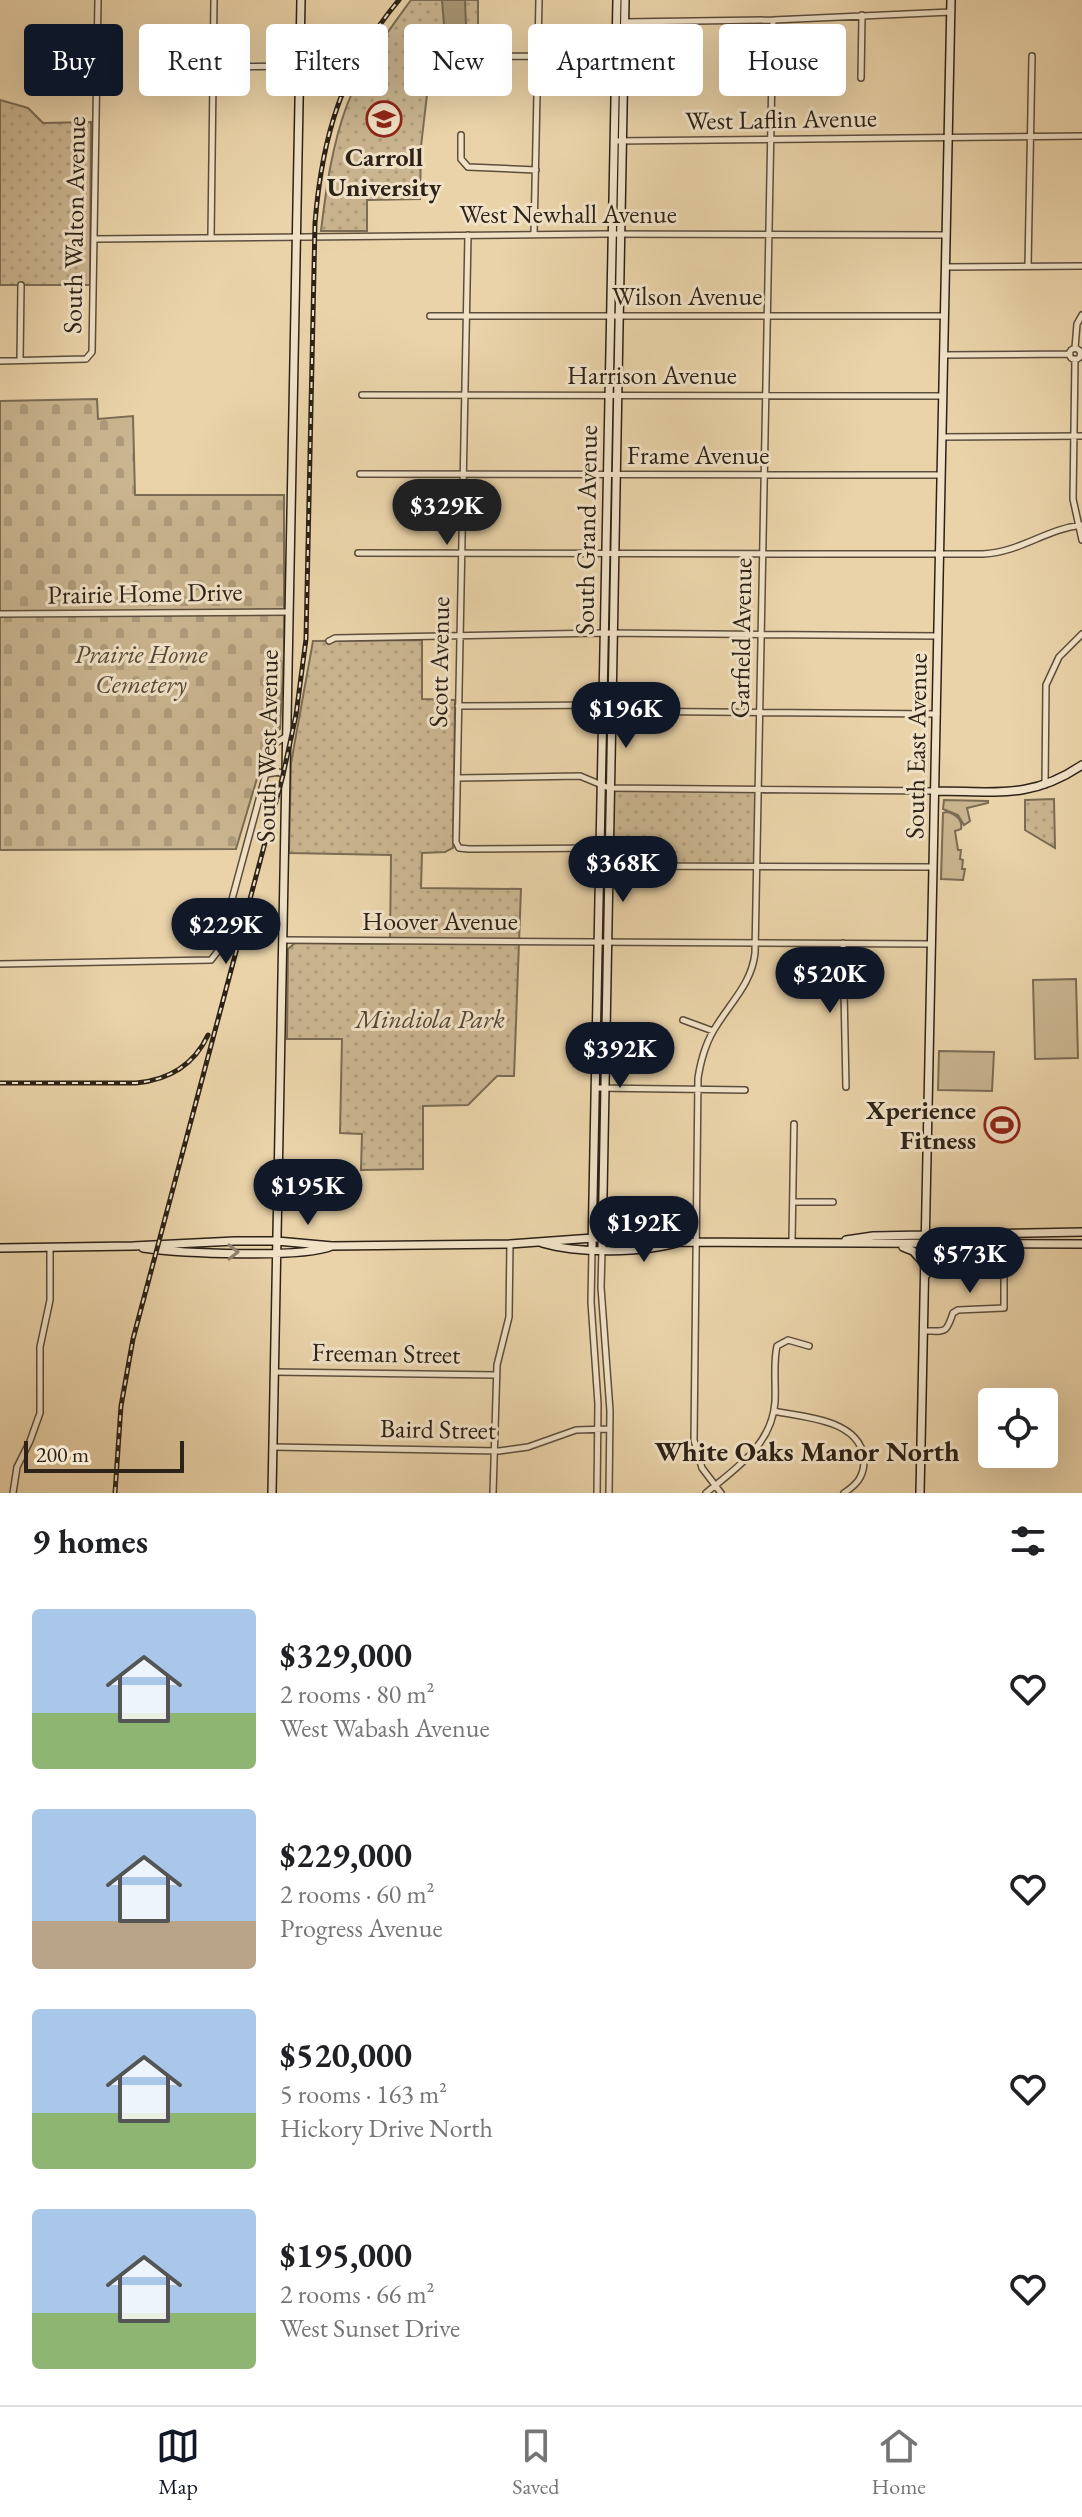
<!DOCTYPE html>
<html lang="en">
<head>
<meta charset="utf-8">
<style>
  :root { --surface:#fff; --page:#f6f6f6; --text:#202124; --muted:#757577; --line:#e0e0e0; --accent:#111827 }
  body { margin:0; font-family:"EB Garamond",serif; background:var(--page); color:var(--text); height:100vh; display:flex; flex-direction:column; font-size:30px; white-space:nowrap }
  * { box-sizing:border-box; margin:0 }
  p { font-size:26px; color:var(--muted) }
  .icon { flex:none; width:44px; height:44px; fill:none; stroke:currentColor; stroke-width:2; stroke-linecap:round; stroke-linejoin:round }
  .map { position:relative; height:1493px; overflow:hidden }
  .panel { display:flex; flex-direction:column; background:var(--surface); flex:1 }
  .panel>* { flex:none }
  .guide { position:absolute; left:24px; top:24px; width:1034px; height:72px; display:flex; gap:16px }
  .fabs { position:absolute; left:978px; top:1388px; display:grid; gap:16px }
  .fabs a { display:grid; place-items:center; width:80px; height:80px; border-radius:8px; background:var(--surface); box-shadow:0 8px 32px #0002; font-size:40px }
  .scale { position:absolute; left:24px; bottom:20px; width:160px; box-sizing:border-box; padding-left:8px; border:4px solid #2c2217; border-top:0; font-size:22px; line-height:28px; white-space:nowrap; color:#2c2217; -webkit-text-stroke:6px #f1e2c7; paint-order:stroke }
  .price { position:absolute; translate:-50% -68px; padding:0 18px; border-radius:28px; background:var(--accent); color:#fff; font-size:26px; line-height:52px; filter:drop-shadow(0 2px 4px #0008) }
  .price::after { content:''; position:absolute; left:50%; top:48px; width:24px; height:18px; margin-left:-12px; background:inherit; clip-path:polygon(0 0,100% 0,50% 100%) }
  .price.active { background:#222; color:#fff }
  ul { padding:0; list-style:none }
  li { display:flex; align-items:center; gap:24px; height:200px; padding:0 32px }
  li span { display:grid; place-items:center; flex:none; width:224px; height:160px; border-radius:8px; color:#555 }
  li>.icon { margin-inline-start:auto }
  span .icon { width:96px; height:96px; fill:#fffc; stroke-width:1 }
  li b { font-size:34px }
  h2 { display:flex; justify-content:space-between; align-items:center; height:96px; padding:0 32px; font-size:34px }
  .pill { padding:0 28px; border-radius:8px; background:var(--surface); box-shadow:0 8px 32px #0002; font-size:28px; line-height:72px }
  .pill.active { background:var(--accent); color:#fff }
  .tabs { display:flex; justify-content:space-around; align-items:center; height:112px; border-top:2px solid var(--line); background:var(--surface); font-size:22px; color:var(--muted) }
  .tabs a { display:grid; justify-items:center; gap:4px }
  .tabs .active { color:var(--accent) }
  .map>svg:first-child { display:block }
  .green { fill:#cab590; stroke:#7b6c54; stroke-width:2 }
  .cemetery { fill:url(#cemetery-stones); stroke:#7b6c54; stroke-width:2 }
  .park { fill:url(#park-dots); stroke:#7b6c54; stroke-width:2 }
  .water { fill:#a99777; stroke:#776851; stroke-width:2 }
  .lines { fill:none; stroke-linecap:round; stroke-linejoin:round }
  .street-casing { stroke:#5c4e3c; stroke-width:8 }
  .secondary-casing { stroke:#2c2217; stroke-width:10 }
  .street { stroke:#f1e2c7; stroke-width:5 }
  .secondary { stroke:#f1e2c7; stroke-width:7 }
  .rail-casing { stroke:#2c2217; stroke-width:5 }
  .rail { stroke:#f1e2c7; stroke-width:2; stroke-dasharray:6; stroke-linecap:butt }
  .oneway { stroke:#8e826f }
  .labels { text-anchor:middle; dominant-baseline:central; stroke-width:6; stroke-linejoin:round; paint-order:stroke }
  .street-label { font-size:26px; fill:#2c2217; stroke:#f1e2c7 }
  .poi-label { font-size:26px; font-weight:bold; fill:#2c2217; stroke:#f1e2c7 }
  .park-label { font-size:26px; font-style:italic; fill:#544735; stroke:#f1e2c7 }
  .neighbourhood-label { font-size:28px; font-weight:bold; fill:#2c2217; stroke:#f1e2c7 }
</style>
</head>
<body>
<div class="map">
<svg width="1082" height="1493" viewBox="0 0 1082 1493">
  <defs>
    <pattern id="cemetery-stones" width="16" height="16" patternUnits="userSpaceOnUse" patternTransform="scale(2)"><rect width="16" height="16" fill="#cab590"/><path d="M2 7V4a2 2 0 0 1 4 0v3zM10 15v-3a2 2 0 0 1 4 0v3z" fill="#ae9b7b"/></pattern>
    <pattern id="park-dots" width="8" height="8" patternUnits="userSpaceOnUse" patternTransform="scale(2)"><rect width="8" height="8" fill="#cab590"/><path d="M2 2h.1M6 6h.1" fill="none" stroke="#ae9b7b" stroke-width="1.8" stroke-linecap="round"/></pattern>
  </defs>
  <rect width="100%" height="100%" fill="#ead3a9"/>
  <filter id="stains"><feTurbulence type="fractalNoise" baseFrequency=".0025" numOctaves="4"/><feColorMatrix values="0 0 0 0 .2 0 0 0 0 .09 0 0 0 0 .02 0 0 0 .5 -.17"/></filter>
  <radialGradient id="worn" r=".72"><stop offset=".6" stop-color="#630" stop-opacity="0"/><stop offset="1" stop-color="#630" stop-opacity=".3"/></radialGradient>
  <path class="green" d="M944,800L988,801V803L967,808L970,821L964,825L958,815L943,809Z
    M946,812C955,813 963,820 961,829L955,831L958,850H961L960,859L963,860L962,869H965L963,880L941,879L943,813Z
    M1076,979L1078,1058L1035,1059L1033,980Z
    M939,1051L994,1052L992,1091L938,1090Z"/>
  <path class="cemetery" d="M97,399L98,419L133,416L135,495H284V653L280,729L269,738L236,849L0,850V401Z"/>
  <path class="park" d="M411,0H478V51L432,52L421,146L420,199L367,200V231H321C326,189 332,145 347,105C362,66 387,33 411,0Z
    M0,100L28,108L43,123L91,122L90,285H0Z
    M422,640V699L455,700L453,848L445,852L422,853L421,888L521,889L514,1076H497L468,1105L423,1106V1169L361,1170L362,1134L340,1133L342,1039H287L288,949L295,943L390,944L391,855L289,853L291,763L313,641Z
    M610,788L758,789L756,866L608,865Z
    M1054,799L1055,848L1025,830V800Z"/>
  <path class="water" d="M442,0H465L466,26L462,37H445Z"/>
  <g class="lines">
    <defs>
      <path id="street" d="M624,22L773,20L951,12
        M430,57L538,56
        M213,67L300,66
        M861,78L862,15
        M461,135V159L468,167L536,170
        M614,141L1082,136
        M534,234L539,0
        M468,235L456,842L459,848L469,849L608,848
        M211,237L214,0
        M94,239L605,234L946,235
        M1028,266L1032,56
        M945,267L1082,266
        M430,316H944
        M1075,348L1077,324L1082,315
        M1069.5 354a5.5 5.5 0 1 1 11 0a5.5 5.5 0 1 1-11 0Z
        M943,355L1070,354
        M1075,359L1073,499L1082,540
        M20,360L21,285
        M0,361L86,359L92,352L98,0
        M362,395L943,396
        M942,437L1082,436
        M360,474L941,475
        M358,553L983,554C1021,552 1046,529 1082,525
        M0,614L289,612
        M329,641L335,638L604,633L938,636
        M458,706L602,705
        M610,711L937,714
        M267,774L279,772L286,777
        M457,778L580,776L609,788L934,791
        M1045,785L1046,685L1059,657L1082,634
        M600,866L933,867
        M283,940L932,944
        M843,943L846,1087
        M0,964L211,960L218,951L274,744L287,736
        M683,1020L713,1031
        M596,1088L745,1090
        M793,1202H833
        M792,1241L794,1124
        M592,1250L591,1302L598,1404L597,1493
        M602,1250L601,1287L610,1411L609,1493
        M924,1331C946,1331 946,1334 953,1313L958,1310L1004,1308V1244L1006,1233
        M275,1372L496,1375
        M774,1411C805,1418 864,1419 864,1463C863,1478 856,1485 844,1493
        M273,1447L499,1451L528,1447L576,1430L610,1429
        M13,1493L17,1467L30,1441L40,1413V1347L50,1300V1248
        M493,1493L497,1365L509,1317L510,1244
        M706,1493C736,1468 772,1445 775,1402C776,1384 773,1364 777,1346L788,1340L809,1346
        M721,1493L702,1468L694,1440L698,1078C701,1059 706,1041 717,1025C732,1001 752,982 755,953L773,20"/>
      <path id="secondary" d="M935,791C994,791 1031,800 1082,765
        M846,1240L873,1236L1082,1232
        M542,1243C579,1254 643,1253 680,1242
        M903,1247L913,1251L924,1263
        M0,1248L133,1246L235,1241H277L332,1246L510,1244L593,1238H664L680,1242L1082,1244
        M143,1248C180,1253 301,1259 332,1246
        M592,1249L617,0
        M602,1249L625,0
        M926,1275L940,1251L949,1244
        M272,1493L301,0
        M920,1493L951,0"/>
    </defs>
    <use href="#street" class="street-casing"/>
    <use href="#secondary" class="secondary-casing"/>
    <use href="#street" class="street"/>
    <use href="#secondary" class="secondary"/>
    <defs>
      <path id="rail" d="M0,1083H136C168,1080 194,1065 208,1035
        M115,1493L121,1406L133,1339L283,775L296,715L306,639L315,223C322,136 342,68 399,0"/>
    </defs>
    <use href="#rail" class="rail-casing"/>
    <use href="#rail" class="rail"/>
  </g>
  <defs><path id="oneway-chevron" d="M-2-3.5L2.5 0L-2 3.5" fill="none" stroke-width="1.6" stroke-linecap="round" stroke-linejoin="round" transform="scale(2)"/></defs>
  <use class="oneway" href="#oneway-chevron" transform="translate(233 1252)"/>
  <defs>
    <symbol id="university-ring" viewBox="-11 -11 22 22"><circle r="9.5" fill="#f1e2c7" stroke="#8f2418" stroke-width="1.5"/><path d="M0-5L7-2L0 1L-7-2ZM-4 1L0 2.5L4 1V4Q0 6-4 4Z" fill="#8f2418"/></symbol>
    <symbol id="stadium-ring" viewBox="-11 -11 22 22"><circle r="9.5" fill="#f1e2c7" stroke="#8f2418" stroke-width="1.5"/><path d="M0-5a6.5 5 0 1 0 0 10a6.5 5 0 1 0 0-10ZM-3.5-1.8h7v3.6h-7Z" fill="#8f2418"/></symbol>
  </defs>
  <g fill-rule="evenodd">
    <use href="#university-ring" x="364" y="99" width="40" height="40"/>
    <use href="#stadium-ring" x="982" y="1105" width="40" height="40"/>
  </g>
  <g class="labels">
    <g class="street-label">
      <text transform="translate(781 119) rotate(-1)">West Laflin Avenue</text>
      <text x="568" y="214">West Newhall Avenue</text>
      <text transform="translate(74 225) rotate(-89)">South Walton Avenue</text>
      <text x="687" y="296">Wilson Avenue</text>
      <text x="652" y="375">Harrison Avenue</text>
      <text x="698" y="455">Frame Avenue</text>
      <text transform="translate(586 530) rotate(-89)">South Grand Avenue</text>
      <text transform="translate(145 593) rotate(-1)">Prairie Home Drive</text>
      <text transform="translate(741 638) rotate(-89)">Garfield Avenue</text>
      <text transform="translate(439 662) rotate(-89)">Scott Avenue</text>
      <text transform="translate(267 746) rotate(-89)">South West Avenue</text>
      <text transform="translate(916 746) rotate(-89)">South East Avenue</text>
      <text x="440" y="921">Hoover Avenue</text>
      <text transform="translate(386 1353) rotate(1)">Freeman Street</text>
      <text transform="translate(438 1429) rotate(1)">Baird Street</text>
    </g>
    <g class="poi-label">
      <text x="384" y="157">Carroll<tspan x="384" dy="30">University</tspan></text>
      <text x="976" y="1110" text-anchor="end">Xperience<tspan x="976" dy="30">Fitness</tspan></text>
    </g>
    <g class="park-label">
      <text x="141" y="654">Prairie Home<tspan x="141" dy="30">Cemetery</tspan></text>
      <text x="430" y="1019">Mindiola Park</text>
    </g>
    <g class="neighbourhood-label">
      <text x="807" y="1451">White Oaks Manor North</text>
    </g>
  </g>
  <rect width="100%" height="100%" filter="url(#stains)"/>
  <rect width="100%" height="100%" fill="url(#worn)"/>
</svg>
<div class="fabs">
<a><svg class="icon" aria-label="locate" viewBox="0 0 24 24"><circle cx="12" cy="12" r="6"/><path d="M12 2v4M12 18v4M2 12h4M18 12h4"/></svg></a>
</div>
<div class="scale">200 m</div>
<b class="price active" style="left:447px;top:547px">$329K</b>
<b class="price" style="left:626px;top:750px">$196K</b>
<b class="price" style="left:623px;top:904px">$368K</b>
<b class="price" style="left:226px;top:966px">$229K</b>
<b class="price" style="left:830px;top:1015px">$520K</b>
<b class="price" style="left:620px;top:1090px">$392K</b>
<b class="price" style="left:308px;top:1227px">$195K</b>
<b class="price" style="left:644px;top:1264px">$192K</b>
<b class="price" style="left:970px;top:1295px">$573K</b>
<div class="guide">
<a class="pill active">Buy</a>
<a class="pill">Rent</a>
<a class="pill">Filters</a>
<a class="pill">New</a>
<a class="pill">Apartment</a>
<a class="pill">House</a>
</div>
</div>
<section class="panel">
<h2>9 homes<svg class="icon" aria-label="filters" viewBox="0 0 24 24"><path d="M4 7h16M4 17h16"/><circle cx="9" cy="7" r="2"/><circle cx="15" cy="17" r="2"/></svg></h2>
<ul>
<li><span style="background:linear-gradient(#a9c7e8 65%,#8fb573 0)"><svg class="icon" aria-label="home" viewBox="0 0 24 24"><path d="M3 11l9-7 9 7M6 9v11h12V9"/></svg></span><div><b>$329,000</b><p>2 rooms · 80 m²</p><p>West Wabash Avenue</p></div><svg class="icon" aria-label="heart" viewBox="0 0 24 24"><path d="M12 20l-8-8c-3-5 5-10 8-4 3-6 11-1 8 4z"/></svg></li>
<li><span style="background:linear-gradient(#a9c7e8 70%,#b9a48a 0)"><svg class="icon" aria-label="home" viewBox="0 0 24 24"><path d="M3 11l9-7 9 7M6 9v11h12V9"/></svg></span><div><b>$229,000</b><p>2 rooms · 60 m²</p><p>Progress Avenue</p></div><svg class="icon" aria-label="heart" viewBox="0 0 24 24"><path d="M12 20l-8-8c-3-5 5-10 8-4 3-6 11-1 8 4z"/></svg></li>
<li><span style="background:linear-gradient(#a9c7e8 65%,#8fb573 0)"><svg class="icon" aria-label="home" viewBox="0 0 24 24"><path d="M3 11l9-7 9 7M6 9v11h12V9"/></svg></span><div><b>$520,000</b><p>5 rooms · 163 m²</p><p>Hickory Drive North</p></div><svg class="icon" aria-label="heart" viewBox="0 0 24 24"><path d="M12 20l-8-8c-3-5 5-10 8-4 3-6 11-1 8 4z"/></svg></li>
<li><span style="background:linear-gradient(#a9c7e8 65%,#8fb573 0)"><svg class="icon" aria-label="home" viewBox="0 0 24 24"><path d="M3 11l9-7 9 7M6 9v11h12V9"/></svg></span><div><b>$195,000</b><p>2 rooms · 66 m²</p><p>West Sunset Drive</p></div><svg class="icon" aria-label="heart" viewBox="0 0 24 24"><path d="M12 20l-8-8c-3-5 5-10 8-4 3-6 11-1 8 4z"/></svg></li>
</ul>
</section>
<nav class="tabs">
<a class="active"><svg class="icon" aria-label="map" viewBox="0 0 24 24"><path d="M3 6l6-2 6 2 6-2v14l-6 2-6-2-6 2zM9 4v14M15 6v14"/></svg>Map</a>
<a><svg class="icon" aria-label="saved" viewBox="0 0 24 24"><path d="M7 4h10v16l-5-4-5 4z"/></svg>Saved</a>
<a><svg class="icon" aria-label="home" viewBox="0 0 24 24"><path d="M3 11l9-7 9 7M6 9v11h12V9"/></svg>Home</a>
</nav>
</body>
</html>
